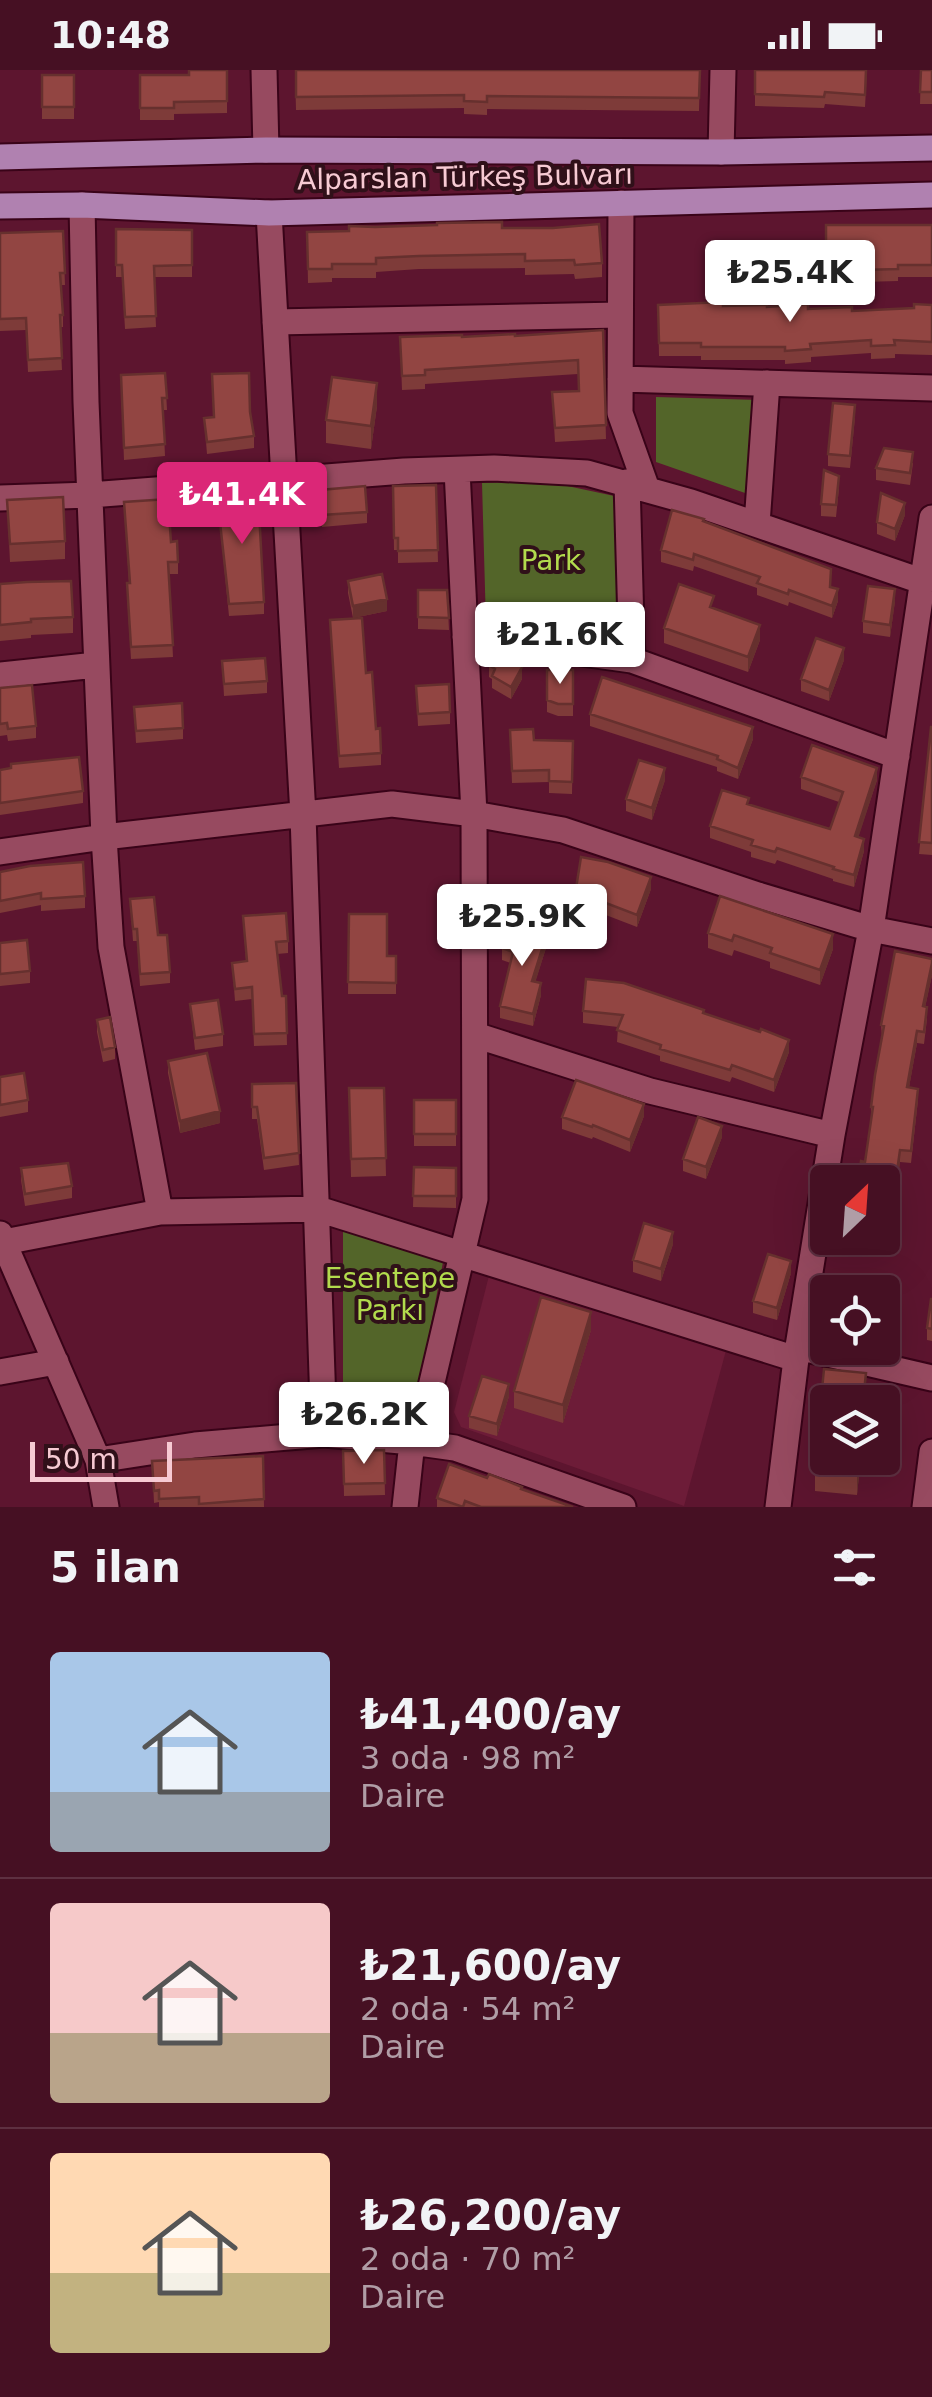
<!DOCTYPE html>
<html lang="tr">
<head>
<meta charset="utf-8">
<style>
  :root { --surface:#461023; --page:#4d192b; --text:#f1f3f6; --muted:#b09da6; --line:#5e3041; --accent:#db2777 }
  body { margin:0; font-family:"DejaVu Sans",sans-serif; background:var(--page); color:var(--text); height:100vh; display:flex; flex-direction:column; font-size:38px; white-space:nowrap }
  * { box-sizing:border-box; margin:0 }
  p { font-size:32px; color:var(--muted) }
  .icon { flex:none; width:55px; height:55px; fill:none; stroke:currentColor; stroke-width:2; stroke-linecap:round; stroke-linejoin:round }
  .map { position:relative; height:1437px; overflow:hidden }
  .sheet { display:flex; flex-direction:column; background:var(--surface); flex:1 }
  .sheet>* { flex:none }
  .needle { width:65px; rotate:25deg }
  .fabs { position:absolute; left:810px; top:1095px; display:grid; gap:20px }
  .fabs a { display:grid; place-items:center; width:90px; height:90px; border-radius:10px; background:var(--surface); box-shadow:0 10px 40px #0002,0 0 0 2px var(--line); font-size:50px }
  .scale { position:absolute; left:30px; bottom:25px; width:142px; box-sizing:border-box; padding-left:10px; border:5px solid #f7cad3; border-top:0; font-size:28px; line-height:35px; white-space:nowrap; color:#f7cad3; -webkit-text-stroke:8px #301019; paint-order:stroke }
  .price { position:absolute; translate:-50% -85px; padding:0 22px; border-radius:10px; background:#fff; color:#222; font-size:32px; line-height:65px; filter:drop-shadow(0 2px 5px #0008) }
  .price::after { content:''; position:absolute; left:50%; top:60px; width:30px; height:22px; margin-left:-15px; background:inherit; clip-path:polygon(0 0,100% 0,50% 100%) }
  .price.active { background:var(--accent); color:#fff }
  ul { padding:0; list-style:none }
  li { display:flex; align-items:center; gap:30px; height:250px; padding:0 50px }
  li+li { border-top:2px solid var(--line) }
  li span { display:grid; place-items:center; flex:none; width:280px; height:200px; border-radius:10px; color:#555 }
  li>.icon { margin-inline-start:auto }
  span .icon { width:120px; height:120px; fill:#fffc; stroke-width:1 }
  li b { font-size:42px }
  h2 { display:flex; justify-content:space-between; align-items:center; height:120px; padding:0 50px; font-size:42px }
  .status { display:flex; justify-content:space-between; align-items:center; height:70px; padding:0 50px; background:var(--surface); direction:ltr }
  .status svg { height:28px; fill:currentColor }
  .map>svg:first-child { display:block }
  .built { fill:#6d1c38 }
  .green { fill:#536529 }
  .lines { fill:none; stroke-linecap:round; stroke-linejoin:round }
  .minor-casing { stroke:#390318; stroke-width:29 }
  .major-casing { stroke:#390318; stroke-width:29 }
  .minor { stroke:#974a60; stroke-width:25 }
  .major { stroke:#b081b0; stroke-width:25 }
  .wall { fill:#7e3b39 }
  .shaded-wall { fill:#66302e }
  .building { fill:#924542; stroke:#66302e; stroke-width:2.5 }
  .labels { text-anchor:middle; dominant-baseline:central; stroke-width:8; stroke-linejoin:round; paint-order:stroke }
  .street-label { font-size:28px; fill:#f7cad3; stroke:#301019 }
  .park-label { font-size:28px; fill:#b2db4d; stroke:#301019 }
</style>
</head>
<body>
<div class="status"><b>10:48</b><svg viewBox="0 0 49 12"><path d="M0 12V9h3v3zM5 12V6h3v6zM10 12V3h3v9zM15 12V0h3v12zM26 1h20v11H26zM47 4h2v5h-2z"/></svg></div>
<div class="map">
<svg width="932" height="1437" viewBox="0 0 932 1437">
  <rect width="100%" height="100%" fill="#5d152f"/>
  <path class="built" d="M491,1198L728,1273L684,1436L461,1357L454,1342Z"/>
  <path class="green" d="M656,327L759,330L753,389L745,423L656,392Z
    M544,411L619,427L616,575L486,554L482,413Z
    M343,1159L444,1187L411,1358L362,1347L343,1320Z"/>
  <g class="lines">
    <defs>
      <path id="minor" d="M264,0L266,80
        M721,82L723,0
        M621,133L620,343L647,419
        M82,135L86,332L104,767L111,877L160,1142
        M269,143L303,745L324,1364
        M275,252L620,245
        M620,309L932,318
        M627,412L632,590
        M0,428L90,425L404,401L494,398L587,403L691,432L924,512
        M757,454L767,313
        M465,567L632,590L897,686
        M0,605L96,595
        M0,782L104,767L392,734L474,744L563,760L758,825L871,859L932,871
        M475,965L650,1021L832,1065
        M0,1164L98,1390L106,1437
        M4,1172L160,1142L318,1139L796,1289
        M798,1277L932,1308
        M0,1302L56,1292
        M418,1372L475,1129L474,744L457,400
        M98,1390L195,1375L324,1364L412,1372L455,1378L623,1437
        M405,1437L412,1372
        M778,1437L796,1289L832,1065L871,859L932,448
        M925,1437L932,1382"/>
      <path id="major" d="M0,87L266,80L721,82L932,78
        M0,136L82,135L269,143L932,125"/>
    </defs>
    <use href="#minor" class="minor-casing"/>
    <use href="#major" class="major-casing"/>
    <use href="#minor" class="minor"/>
    <use href="#major" class="major"/>
  </g>
  <path class="wall" d="M227,0V43L174,44V50H140V5H189Z
    M295,0H700L699,41L487,39V45L464,44V38L296,40Z
    M755,0H867L865,37L825,34L824,38L755,36Z
    M921,0H932V34H920Z
    M42,5H74V49H42Z
    M826,155H932V207H898V211L826,213Z
    M375,157L502,158L602,193V207L575,209L574,204L525,205V198L419,199L376,202V208H332V212L308,213L307,162L349,161Z
    M116,159L192,160V207H154L156,257L125,259L122,207H116Z
    M63,161L65,215H61L63,245V257H60L62,300L28,302L26,260L0,261V163Z
    M658,235L723,236L852,241L914,238L932,235V285L895,284V288L871,289V283L811,287V292L785,294V290H701V286H659Z
    M603,260L606,369L555,372L552,322L578,321V304L425,314V319L402,320L400,267L515,266Z
    M165,303L167,340H163L165,386L124,390L121,317Z
    M377,336L371,379L326,373V350Z
    M250,342L254,366V378L207,384L204,348Z
    M855,347L850,398L828,396V384Z
    M913,393L910,415L876,410V398Z
    M436,415L438,492L398,493V480H394L393,416Z
    M839,418L836,447L821,446V434Z
    M320,420L367,442V453L322,457Z
    M217,425L264,532V544L229,546Z
    M7,430L65,471V489L10,492Z
    M124,432L171,472L178,492V504H169L173,587L131,589L127,525V513H129Z
    M905,445L895,471L877,464V452Z
    M704,451L831,517L838,531L832,548L789,532L788,536L757,525V518L694,496L693,501L661,492V480Z
    M348,511L387,541L353,548L348,523Z
    M0,514L73,547V563L31,565V568L0,571Z
    M418,520H447L449,560L418,559Z
    M895,531L890,567L863,563V551Z
    M714,538L760,570L748,602L664,573V558Z
    M330,550L376,659L381,683V695L339,698Z
    M844,590L829,631L801,621V609Z
    M222,591L267,611V623L224,626Z
    M489,595L522,609L511,629L492,618V609L489,607Z
    M547,600H573V646H558L547,642Z
    M416,616L450,642V654L418,656Z
    M0,618L36,656V668L8,671L7,665L0,666Z
    M134,637L183,658V669L136,673Z
    M590,644L753,669L738,709L717,701V697L590,656Z
    M932,657V785L919,784Z
    M510,660L534,670L573,671L572,724L549,723V712L512,713Z
    M0,700L83,721V733L0,745Z
    M801,707L877,710L858,767L864,781L854,817L833,811V809L777,790L775,794L751,787V782L710,768V756L749,734L830,759L839,732L801,719Z
    M665,710L652,750L626,741V729Z
    M0,802L85,826V838L41,841V835L0,843Z
    M651,819L637,857L598,842L597,846L574,843V831Z
    M130,829L170,902V913L140,916L137,871H133Z
    M349,844L387,886H396V924H348Z
    M243,846L288,871V883L277,884L282,926H286L287,975L254,976L252,929L235,931L232,893L246,891Z
    M708,863L833,864V879L820,915L770,898V892L734,880L732,886L708,878Z
    M0,873L30,901V913L0,916Z
    M502,878H546L535,912L541,925L533,956L500,948V936L511,893L502,890Z
    M932,905L925,937L927,949L924,974L917,973L909,1017L918,1030L911,1093L900,1092L888,1177L847,1171V1168H882V1112L865,1092L871,1049V1037L882,967L881,955Z
    M190,934L223,964V976L195,980Z
    M583,941L704,943L789,982L774,1022L732,1007L730,1012L660,991V986L617,972L618,957L583,953Z
    M97,950L115,977V989L103,992L97,962Z
    M168,991L220,1053L180,1063L168,1003Z
    M0,1007L28,1030V1042L0,1047Z
    M296,1013L299,1095L264,1100L257,1049H252V1014Z
    M349,1018H384L386,1106L351,1107Z
    M414,1030H456V1076H414Z
    M644,1046L630,1082L593,1067L592,1069L562,1059V1047Z
    M722,1067L706,1109L683,1101V1089Z
    M414,1097L456,1098V1138L413,1137Z
    M21,1098L72,1116V1128L25,1136L21,1110Z
    M673,1174L661,1211L633,1202V1190Z
    M791,1203L777,1250L753,1243V1231Z
    M932,1229V1271L927,1270V1258Z
    M591,1260L563,1353L514,1338V1321Z
    M509,1326L497,1366L469,1358V1346Z
    M866,1332L857,1425L815,1421V1389Z
    M384,1380L385,1425L344,1426L343,1381Z
    M263,1386L264,1437H159V1432L154,1433L152,1391Z
    M487,1408L522,1419L573,1437H437V1428Z"/>
  <path class="shaded-wall" d="M377,313V336L371,379V356Z
    M905,433V445L895,471V459Z
    M838,519V531L832,548V536Z
    M895,519V531L890,567V555Z
    M387,529V541L353,548V536Z
    M760,555V570L748,602V587Z
    M844,578V590L829,631V620Z
    M522,597V609L511,629V617Z
    M753,657V669L738,709V698Z
    M665,698V710L652,750V738Z
    M877,698V710L855,778V766Z
    M864,769V781L854,817V805Z
    M651,807V819L637,857V845Z
    M833,864V879L820,915V900Z
    M546,866V878L532,923V911Z
    M932,893V905L923,948V936Z
    M541,913V925L533,956V944Z
    M917,961V973L907,1029V1017Z
    M789,970V982L774,1022V1010Z
    M644,1034V1046L630,1082V1070Z
    M220,1041V1053L180,1063V1051Z
    M722,1056V1067L706,1109V1097Z
    M900,1080V1092L888,1177V1165Z
    M673,1162V1174L661,1211V1199Z
    M791,1191V1203L777,1250V1238Z
    M591,1242V1260L563,1353V1335Z
    M509,1314V1326L497,1366V1354Z
    M857,1388H861L857,1425Z"/>
  <path class="building" d="M189,0H227V31L174,32V38H140V5H189Z
    M296,0H700L699,28L487,26V32L464,31V25L296,27Z
    M755,0H866L865,25L825,22L824,27L755,24Z
    M921,0H932V22H920Z
    M42,5H74V37H42Z
    M502,152V158H553L599,154L602,193L575,195L574,190L525,191V184L419,186L376,188V194H332V199H308L307,162L349,161V156L375,157L437,155V153Z
    M826,155H932V195H898V199L826,201Z
    M116,159L192,160V195L154,196L156,246L125,247L122,195H116Z
    M63,161L65,203H60L63,245H60L62,288L28,290L26,248L0,249V163Z
    M723,232V236L767,235V237L808,234V239L852,237V241L914,238V234L932,235V272L894,270L895,275L871,276V270L810,274L811,279L785,281V277H701V273H659L658,235Z
    M603,260L606,355L555,358L552,322L579,321L578,290L425,300V305L402,306L400,267L462,265V267L515,264V266Z
    M165,303L167,328H162L165,374L124,378L121,305Z
    M249,303L250,342L254,366L207,372L204,348L214,347L212,304Z
    M332,307L377,313L371,356L326,350Z
    M833,333L855,335L850,386L828,384Z
    M884,378L913,382L910,403L876,398Z
    M824,400L839,406L836,435L821,434Z
    M436,415L438,480L398,481V468H394L393,416Z
    M365,416L367,442L322,445L320,420Z
    M258,423L264,532L229,534L217,425Z
    M881,423L905,433L895,459L877,452Z
    M63,427L65,471L10,474L7,430Z
    M168,429L171,472L177,471L178,492H168L173,575L131,577L127,513H130L124,432Z
    M672,440L704,449L703,451L831,499L830,517L838,519L832,536L789,520L788,524L757,513L760,507L694,484L693,490L661,480Z
    M382,504L387,529L353,536L348,511Z
    M71,511L73,547L31,549V552L0,555V514L27,512Z
    M679,514L714,526L710,537L760,555L748,587L664,558Z
    M868,516L895,519L890,555L863,551Z
    M418,520H447L449,548L418,547Z
    M362,548L366,603L372,602L376,659L380,658L381,683L339,686L330,550Z
    M816,568L844,578L829,620L801,609Z
    M496,582L522,597L511,617L492,606L495,599L489,595Z
    M265,588L267,611L224,614L222,591Z
    M547,600H573V634H558L547,630Z
    M602,607L753,657L738,698L717,689L718,686L590,644Z
    M449,614L450,642L418,644L416,616Z
    M32,615L36,656L8,659L7,653L0,654V618Z
    M182,633L183,658L136,661L134,637Z
    M931,657H932V773L919,772Z
    M533,659L534,670L573,671L572,712L549,711V700L512,701L510,660Z
    M812,675L877,698L855,766L864,769L854,805L833,799L834,797L777,778L775,782L751,775L753,770L710,756L722,720L749,728L747,734L830,759L843,722L801,707Z
    M79,687L83,721L0,733V700L11,698V694Z
    M639,690L665,698L652,738L626,729Z
    M581,787L608,792L651,807L637,845L598,830L597,834L574,831Z
    M83,792L85,826L41,829V823L0,831V802L30,796Z
    M720,826L833,864L820,900L770,883L772,878L734,865L732,871L708,863Z
    M154,827L158,865H167L170,902L140,904L137,859H133L130,829Z
    M286,843L288,871L276,872L282,926H286L287,963L254,964L252,917L235,919L232,893L247,891L243,846Z
    M349,844H387V886H396V913L348,912Z
    M510,854L546,866L532,911L541,913L533,944L500,936L513,882L502,878Z
    M27,870L30,901L0,904V873Z
    M895,881L932,889V893L923,936L927,937L924,962L917,961L907,1017L918,1019L911,1081L900,1080L888,1165L882,1164V1112H858L861,1091L865,1092L873,1037H871L875,1005L884,956L881,955Z
    M586,909L624,913L704,940L703,943L760,962L761,959L789,970L774,1010L732,995L730,1000L660,979L661,975L617,960L623,945L583,941Z
    M218,930L223,964L195,968L190,934Z
    M110,947L115,977L103,980L97,950Z
    M207,983L220,1041L180,1051L168,991Z
    M24,1003L28,1030L0,1035V1007Z
    M576,1010L644,1034L630,1070L593,1055L592,1057L562,1047Z
    M296,1013L299,1083L264,1088L257,1037H252V1014Z
    M349,1018H384L386,1088L351,1089Z
    M414,1030H456V1064H414Z
    M698,1047L722,1056L706,1097L683,1089Z
    M68,1093L72,1116L25,1124L21,1098Z
    M414,1097L456,1098V1126H413Z
    M644,1153L673,1162L661,1199L633,1190Z
    M768,1184L791,1191L777,1238L753,1231Z
    M541,1227L591,1242L563,1335L514,1321Z
    M931,1229H932V1259L927,1258Z
    M824,1299L866,1303L863,1332H828V1388H857V1393L815,1389Z
    M482,1306L509,1314L497,1354L469,1346Z
    M384,1380L385,1413L344,1414L343,1381Z
    M263,1386L264,1429L199,1434V1427L159,1429V1420L154,1421L152,1391Z
    M449,1394L487,1408L489,1404L522,1417L521,1419L573,1437H481L465,1431L463,1437L437,1428Z"/>
  <g class="labels">
    <g class="street-label">
      <text transform="translate(465 107) rotate(-1)">Alparslan Türkeş Bulvarı</text>
    </g>
    <g class="park-label">
      <text x="551" y="490">Park</text>
      <text x="390" y="1208">Esentepe<tspan x="390" dy="32">Parkı</tspan></text>
    </g>
  </g>
</svg>
<div class="fabs">
<a><svg class="needle" viewBox="-14 -14 28 28"><path d="M0-13l5 13h-10z" fill="#e53935"/><path d="M0 13l5-13h-10z" fill="#b09da6"/></svg></a>
<a><svg class="icon" aria-label="locate" viewBox="0 0 24 24"><circle cx="12" cy="12" r="6"/><path d="M12 2v4M12 18v4M2 12h4M18 12h4"/></svg></a>
<a><svg class="icon" aria-label="layers" viewBox="0 0 24 24"><path d="M12 4l9 5-9 5-9-5zM3 14l9 5 9-5"/></svg></a>
</div>
<div class="scale">50 m</div>
<b class="price" style="left:790px;top:255px">₺25.4K</b>
<b class="price active" style="left:242px;top:477px">₺41.4K</b>
<b class="price" style="left:560px;top:617px">₺21.6K</b>
<b class="price" style="left:522px;top:899px">₺25.9K</b>
<b class="price" style="left:364px;top:1397px">₺26.2K</b>
</div>
<section class="sheet">
<h2>5 ilan<svg class="icon" aria-label="filters" viewBox="0 0 24 24"><path d="M4 7h16M4 17h16"/><circle cx="9" cy="7" r="2"/><circle cx="15" cy="17" r="2"/></svg></h2>
<ul>
<li><span style="background:linear-gradient(#a9c7e8 70%,#9aa5b1 0)"><svg class="icon" aria-label="home" viewBox="0 0 24 24"><path d="M3 11l9-7 9 7M6 9v11h12V9"/></svg></span><div><b>₺41,400/ay</b><p>3 oda · 98 m²</p><p>Daire</p></div></li>
<li><span style="background:linear-gradient(#f6c9c9 65%,#b9a48a 0)"><svg class="icon" aria-label="home" viewBox="0 0 24 24"><path d="M3 11l9-7 9 7M6 9v11h12V9"/></svg></span><div><b>₺21,600/ay</b><p>2 oda · 54 m²</p><p>Daire</p></div></li>
<li><span style="background:linear-gradient(#ffd9b3 60%,#c2b280 0)"><svg class="icon" aria-label="home" viewBox="0 0 24 24"><path d="M3 11l9-7 9 7M6 9v11h12V9"/></svg></span><div><b>₺26,200/ay</b><p>2 oda · 70 m²</p><p>Daire</p></div></li>
</ul>
</section>
</body>
</html>
